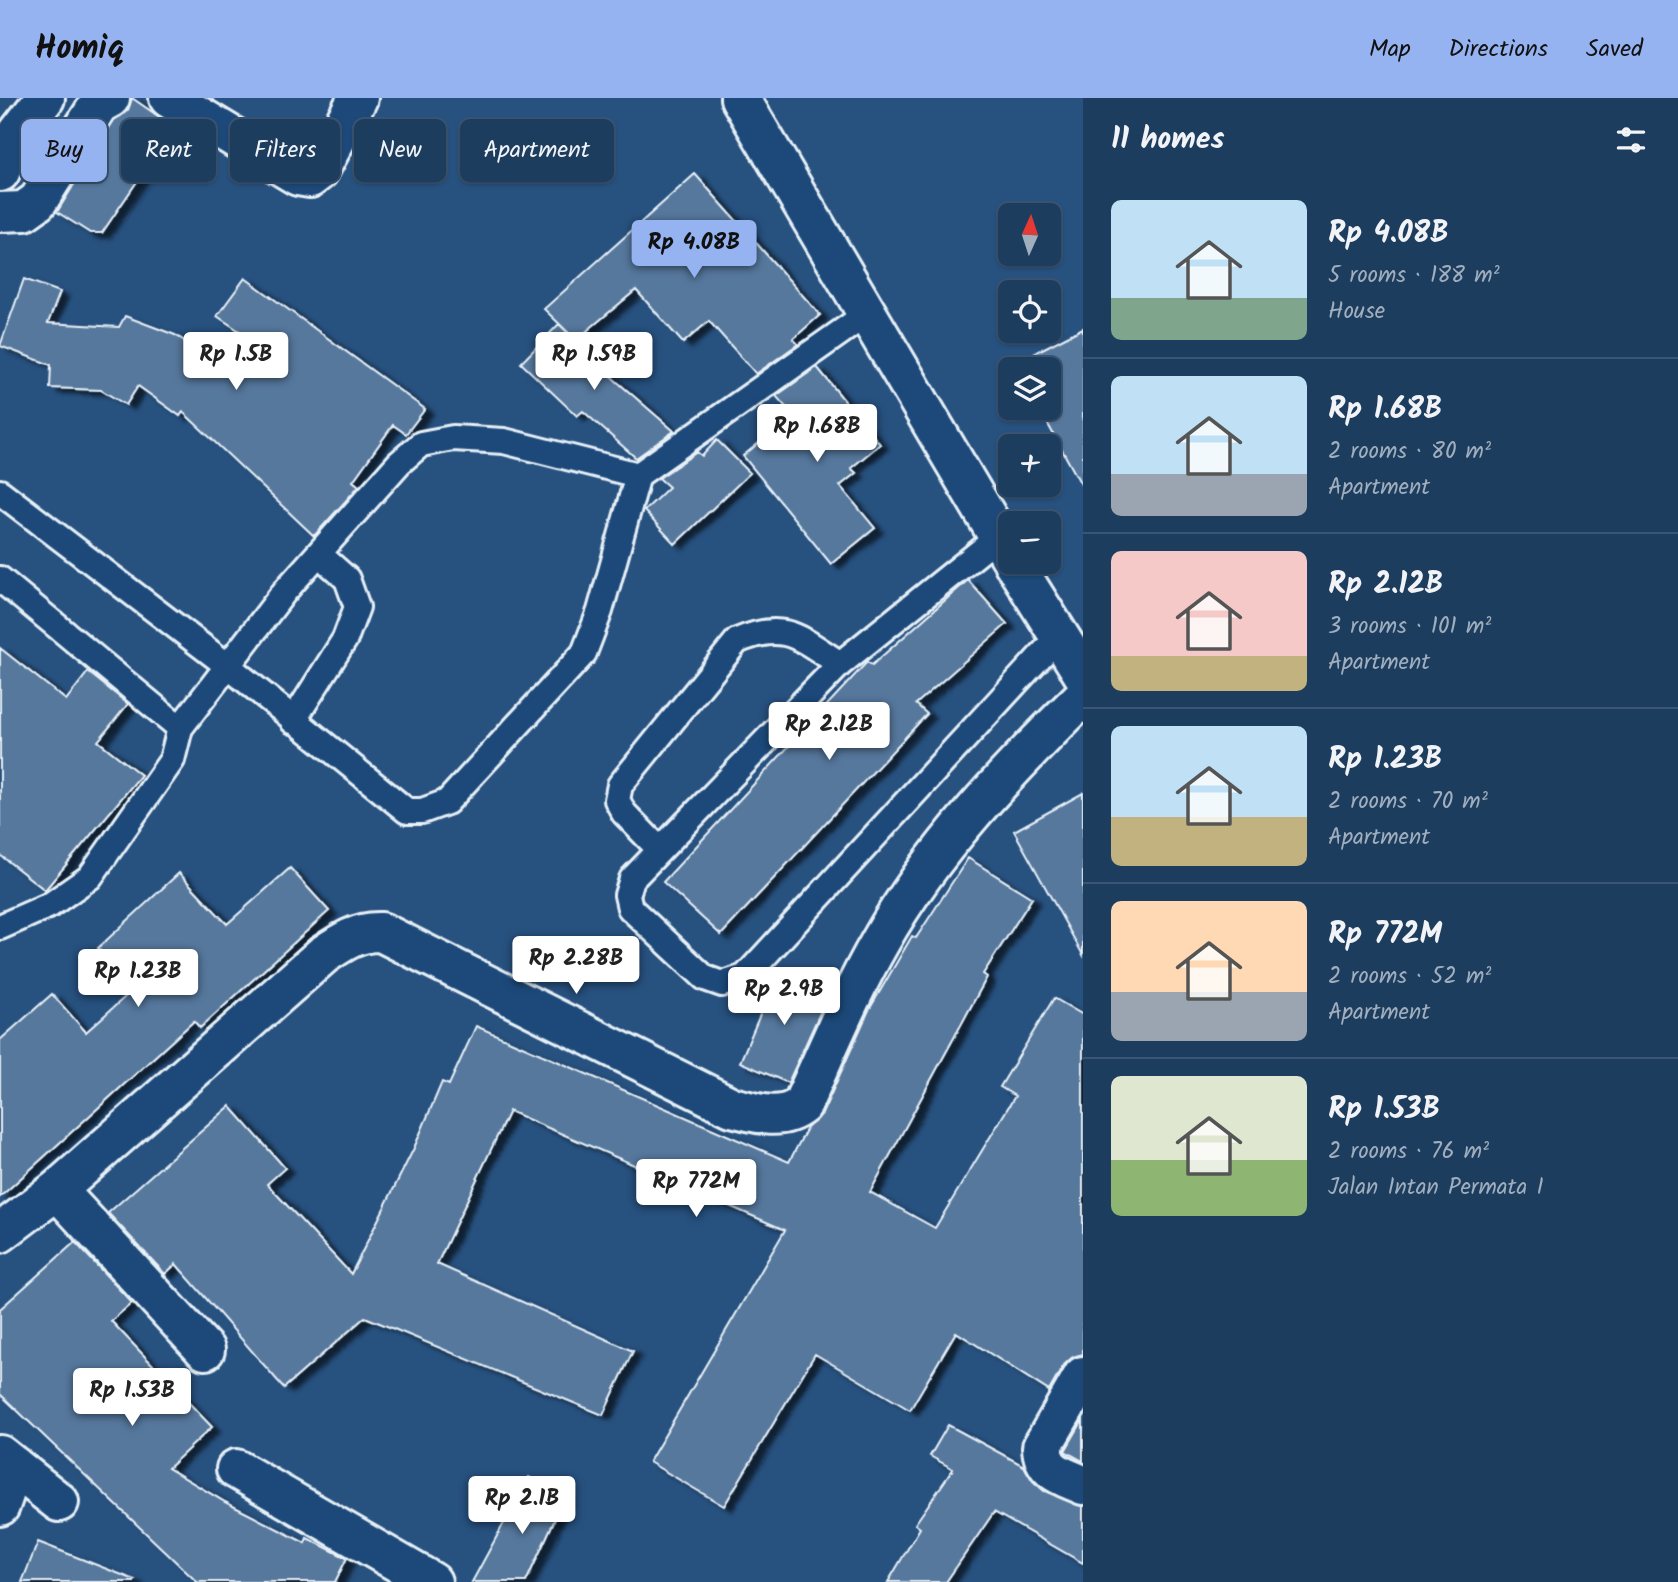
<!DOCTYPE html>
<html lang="en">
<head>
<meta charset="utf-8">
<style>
  :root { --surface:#1d3d5f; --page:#254465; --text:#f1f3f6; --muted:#a0aebd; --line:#3b5674; --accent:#95b2f1 }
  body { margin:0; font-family:Kalam,sans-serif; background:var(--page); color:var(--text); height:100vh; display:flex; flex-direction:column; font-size:26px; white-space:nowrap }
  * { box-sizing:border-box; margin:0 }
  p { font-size:23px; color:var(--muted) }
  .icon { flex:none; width:38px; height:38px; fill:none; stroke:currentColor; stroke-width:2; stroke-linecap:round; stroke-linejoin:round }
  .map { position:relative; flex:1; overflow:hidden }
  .panel { display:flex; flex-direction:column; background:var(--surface); width:595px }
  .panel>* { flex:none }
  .hud { position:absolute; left:21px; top:21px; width:665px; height:63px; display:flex; gap:14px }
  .needle { width:46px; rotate:3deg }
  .controls { position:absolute; left:998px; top:105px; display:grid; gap:14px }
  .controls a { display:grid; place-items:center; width:63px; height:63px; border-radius:10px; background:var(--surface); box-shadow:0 2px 5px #0004,0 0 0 2px var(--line); font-size:35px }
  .price { position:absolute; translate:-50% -60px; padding:0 16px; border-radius:7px; background:#fff; color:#222; font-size:23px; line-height:46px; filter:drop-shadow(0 2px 4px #0008) }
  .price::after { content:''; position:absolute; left:50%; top:42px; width:21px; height:16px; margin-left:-10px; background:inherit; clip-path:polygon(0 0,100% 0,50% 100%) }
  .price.active { background:var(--accent); color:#111 }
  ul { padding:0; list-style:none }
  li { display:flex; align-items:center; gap:21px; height:175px; padding:0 28px }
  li+li { border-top:2px solid var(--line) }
  li span { display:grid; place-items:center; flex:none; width:196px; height:140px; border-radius:10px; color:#555 }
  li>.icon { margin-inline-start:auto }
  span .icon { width:84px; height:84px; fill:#fffc; stroke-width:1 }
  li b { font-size:30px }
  h2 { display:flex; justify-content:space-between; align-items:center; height:84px; padding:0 28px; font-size:30px }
  .chip { padding:0 24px; border-radius:10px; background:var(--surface); box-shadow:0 2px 5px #0004,0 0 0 2px var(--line); font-size:24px; line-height:63px }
  .chip.active { background:var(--accent); color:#111 }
  header { display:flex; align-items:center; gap:42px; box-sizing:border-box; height:98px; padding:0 35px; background:var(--accent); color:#111 }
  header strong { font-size:33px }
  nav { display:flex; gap:38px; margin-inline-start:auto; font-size:24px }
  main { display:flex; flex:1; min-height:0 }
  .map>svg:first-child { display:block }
  .building { fill:#57789d; stroke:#e8f1f8; stroke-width:2; filter:url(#shadow) }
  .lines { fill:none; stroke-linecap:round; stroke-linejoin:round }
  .service-casing { stroke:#e8f1f8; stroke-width:30 }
  .minor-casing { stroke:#e8f1f8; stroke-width:44 }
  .trunk-casing { stroke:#e8f1f8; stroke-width:44 }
  .service { stroke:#1f4a7a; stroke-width:24 }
  .minor { stroke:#1f4a7a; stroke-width:38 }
  .trunk { stroke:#1f4a7a; stroke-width:38 }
</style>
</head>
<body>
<header>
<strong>Homiq</strong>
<nav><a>Map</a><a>Directions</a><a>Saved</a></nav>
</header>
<main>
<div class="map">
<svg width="1083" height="1484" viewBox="0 0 1083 1484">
  <defs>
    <filter id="shadow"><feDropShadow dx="8" dy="4.5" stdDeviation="2" flood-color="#0009"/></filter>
  </defs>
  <rect width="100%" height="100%" fill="#27517f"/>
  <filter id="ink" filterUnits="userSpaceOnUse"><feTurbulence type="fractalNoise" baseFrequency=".0143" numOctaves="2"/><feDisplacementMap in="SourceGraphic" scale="14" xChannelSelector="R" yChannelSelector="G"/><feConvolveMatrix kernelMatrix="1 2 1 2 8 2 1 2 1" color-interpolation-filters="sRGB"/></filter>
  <g filter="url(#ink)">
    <path class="building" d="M132,0L174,29L102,135H90L57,114L114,22L128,12Z
      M695,76L820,217L793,241L798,246L756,276L709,223L683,245L636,192L576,242L544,211Z
      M245,180L425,311L406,336L393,327L353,383L359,388L314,438L183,314L180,318L138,288L126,307L101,292L50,290L51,267L0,248L24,181L60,194L48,225L119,229L125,218L175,237L194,249L197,245L280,276L286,264L217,218Z
      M559,226L614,281L674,333L636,360L583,313L577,318L521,265Z
      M1083,230V390L1039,310H1048V271H1019L1015,265Z
      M817,269L880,346L851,370L856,375L840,388L875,430L831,466L743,358L793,317L776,298Z
      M717,342L750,375L675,446L644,413L669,389L659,380L697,354L702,358Z
      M968,482L1007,526L916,606L927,616L721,837L663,784L867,564L872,567Z
      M0,550L66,602L88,574L128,606L98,643L141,677L45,792L0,757Z
      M1083,695V857L1014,733Z
      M968,760L1032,800L983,876L987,879L870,1094L935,1130L1015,998L1000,989L1054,900L1083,917V1256L1073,1259L1064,1267L1049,1293L956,1234L910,1312L815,1256L724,1408L649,1364L785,1132L509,1013L437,1166L633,1253L603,1317L365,1219L284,1290L176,1166L165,1176L108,1115L230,1008L285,1070L267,1086L351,1176L414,1050L442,984L449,987L476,928L789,1064L807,1030L822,1016L869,912L912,838L916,840Z
      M290,770L329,813L200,930L194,923L0,1099V942L52,896L86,934L135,890L98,850L179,775L227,826Z
      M778,874L829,895L788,985L740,964Z
      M75,1144L132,1205L111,1223L212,1329L168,1370L225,1404L305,1445L307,1440L347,1460L335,1484H197L0,1296V1211Z
      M1083,1322V1363L1065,1353Z
      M948,1327L1024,1368L1033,1383L1044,1393L1083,1408V1465L994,1414L946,1484H888L920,1430L915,1426L953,1371L930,1358Z
      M529,1379L565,1399L526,1484H472Z
      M38,1444L135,1482L134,1484H22Z"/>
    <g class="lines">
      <defs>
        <path id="service" d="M0,394L228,568L407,713H422L447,704L584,555L600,513L638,377
          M998,439L840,566L632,781L627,797L630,810L705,880L722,886L745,879L1059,538
          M0,481L180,630
          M293,623L345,541L357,509L347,481L320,457
          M660,752L624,715L617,702L620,687L737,543C785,522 800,540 840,566
          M0,829L50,807L90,779L172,662L180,630L285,493L399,365L421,346L453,340L504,343L638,377L868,215"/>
        <path id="minor" d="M169,0L298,78L310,80L319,73L358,0
          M0,74L18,35L45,0
          M0,114L24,113L38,103L99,6L110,0
          M57,1092L205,1252
          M0,1135L57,1092L323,857C342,844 358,833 381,834L732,1009C757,1015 781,1024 802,1007C827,953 850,896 880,844C932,751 1008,673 1083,599
          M1083,1278L1042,1349C1043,1374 1063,1378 1083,1387
          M0,1357L59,1404
          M236,1371L432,1484
          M0,1408L14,1368"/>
        <path id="trunk" d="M740,0L1010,458
          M1013,464L1083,576"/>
      </defs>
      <use href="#service" class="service-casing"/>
      <use href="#minor" class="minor-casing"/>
      <use href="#trunk" class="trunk-casing"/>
      <use href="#service" class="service"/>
      <use href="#minor" class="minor"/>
      <use href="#trunk" class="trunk"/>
    </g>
  </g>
</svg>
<div class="controls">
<a><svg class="needle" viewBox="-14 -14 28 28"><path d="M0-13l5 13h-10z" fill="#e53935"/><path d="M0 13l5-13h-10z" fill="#a0aebd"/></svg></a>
<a><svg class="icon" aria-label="locate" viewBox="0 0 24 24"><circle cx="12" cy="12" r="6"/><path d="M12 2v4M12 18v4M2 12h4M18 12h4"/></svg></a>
<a><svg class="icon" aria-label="layers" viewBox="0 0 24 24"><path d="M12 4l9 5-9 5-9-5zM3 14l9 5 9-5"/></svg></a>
<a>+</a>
<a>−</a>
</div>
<b class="price active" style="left:694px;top:182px">Rp 4.08B</b>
<b class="price" style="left:236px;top:294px">Rp 1.5B</b>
<b class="price" style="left:594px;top:294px">Rp 1.59B</b>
<b class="price" style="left:817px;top:366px">Rp 1.68B</b>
<b class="price" style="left:829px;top:664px">Rp 2.12B</b>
<b class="price" style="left:576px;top:898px">Rp 2.28B</b>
<b class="price" style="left:138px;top:911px">Rp 1.23B</b>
<b class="price" style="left:784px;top:929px">Rp 2.9B</b>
<b class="price" style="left:696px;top:1121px">Rp 772M</b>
<b class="price" style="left:132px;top:1330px">Rp 1.53B</b>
<b class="price" style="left:522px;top:1438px">Rp 2.1B</b>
<div class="hud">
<a class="chip active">Buy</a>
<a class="chip">Rent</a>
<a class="chip">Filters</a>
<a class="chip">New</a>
<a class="chip">Apartment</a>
</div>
</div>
<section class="panel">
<h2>11 homes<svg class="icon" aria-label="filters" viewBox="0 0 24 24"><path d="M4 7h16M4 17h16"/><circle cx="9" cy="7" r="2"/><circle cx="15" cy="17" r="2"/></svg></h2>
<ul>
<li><span style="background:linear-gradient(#bfe0f5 70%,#7fa58c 0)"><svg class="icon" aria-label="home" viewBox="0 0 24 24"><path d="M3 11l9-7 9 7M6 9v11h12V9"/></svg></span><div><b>Rp 4.08B</b><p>5 rooms · 188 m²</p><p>House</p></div></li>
<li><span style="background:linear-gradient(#bfe0f5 70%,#9aa5b1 0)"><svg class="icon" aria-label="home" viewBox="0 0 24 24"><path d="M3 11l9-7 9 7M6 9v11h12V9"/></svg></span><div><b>Rp 1.68B</b><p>2 rooms · 80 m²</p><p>Apartment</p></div></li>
<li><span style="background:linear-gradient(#f6c9c9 75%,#c2b280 0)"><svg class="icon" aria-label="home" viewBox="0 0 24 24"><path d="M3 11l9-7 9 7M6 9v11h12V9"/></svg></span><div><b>Rp 2.12B</b><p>3 rooms · 101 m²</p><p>Apartment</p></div></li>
<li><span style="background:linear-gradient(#bfe0f5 65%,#c2b280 0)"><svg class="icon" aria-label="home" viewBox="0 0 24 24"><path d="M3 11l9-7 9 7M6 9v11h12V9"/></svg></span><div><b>Rp 1.23B</b><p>2 rooms · 70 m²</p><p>Apartment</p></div></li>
<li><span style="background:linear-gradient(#ffd9b3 65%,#9aa5b1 0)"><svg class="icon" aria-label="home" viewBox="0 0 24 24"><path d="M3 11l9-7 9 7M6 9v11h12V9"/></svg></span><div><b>Rp 772M</b><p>2 rooms · 52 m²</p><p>Apartment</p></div></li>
<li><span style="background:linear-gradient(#dfe7d0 60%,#8fb573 0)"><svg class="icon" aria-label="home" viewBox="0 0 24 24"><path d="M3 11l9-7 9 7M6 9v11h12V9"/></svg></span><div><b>Rp 1.53B</b><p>2 rooms · 76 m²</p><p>Jalan Intan Permata I</p></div></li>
</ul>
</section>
</main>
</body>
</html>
